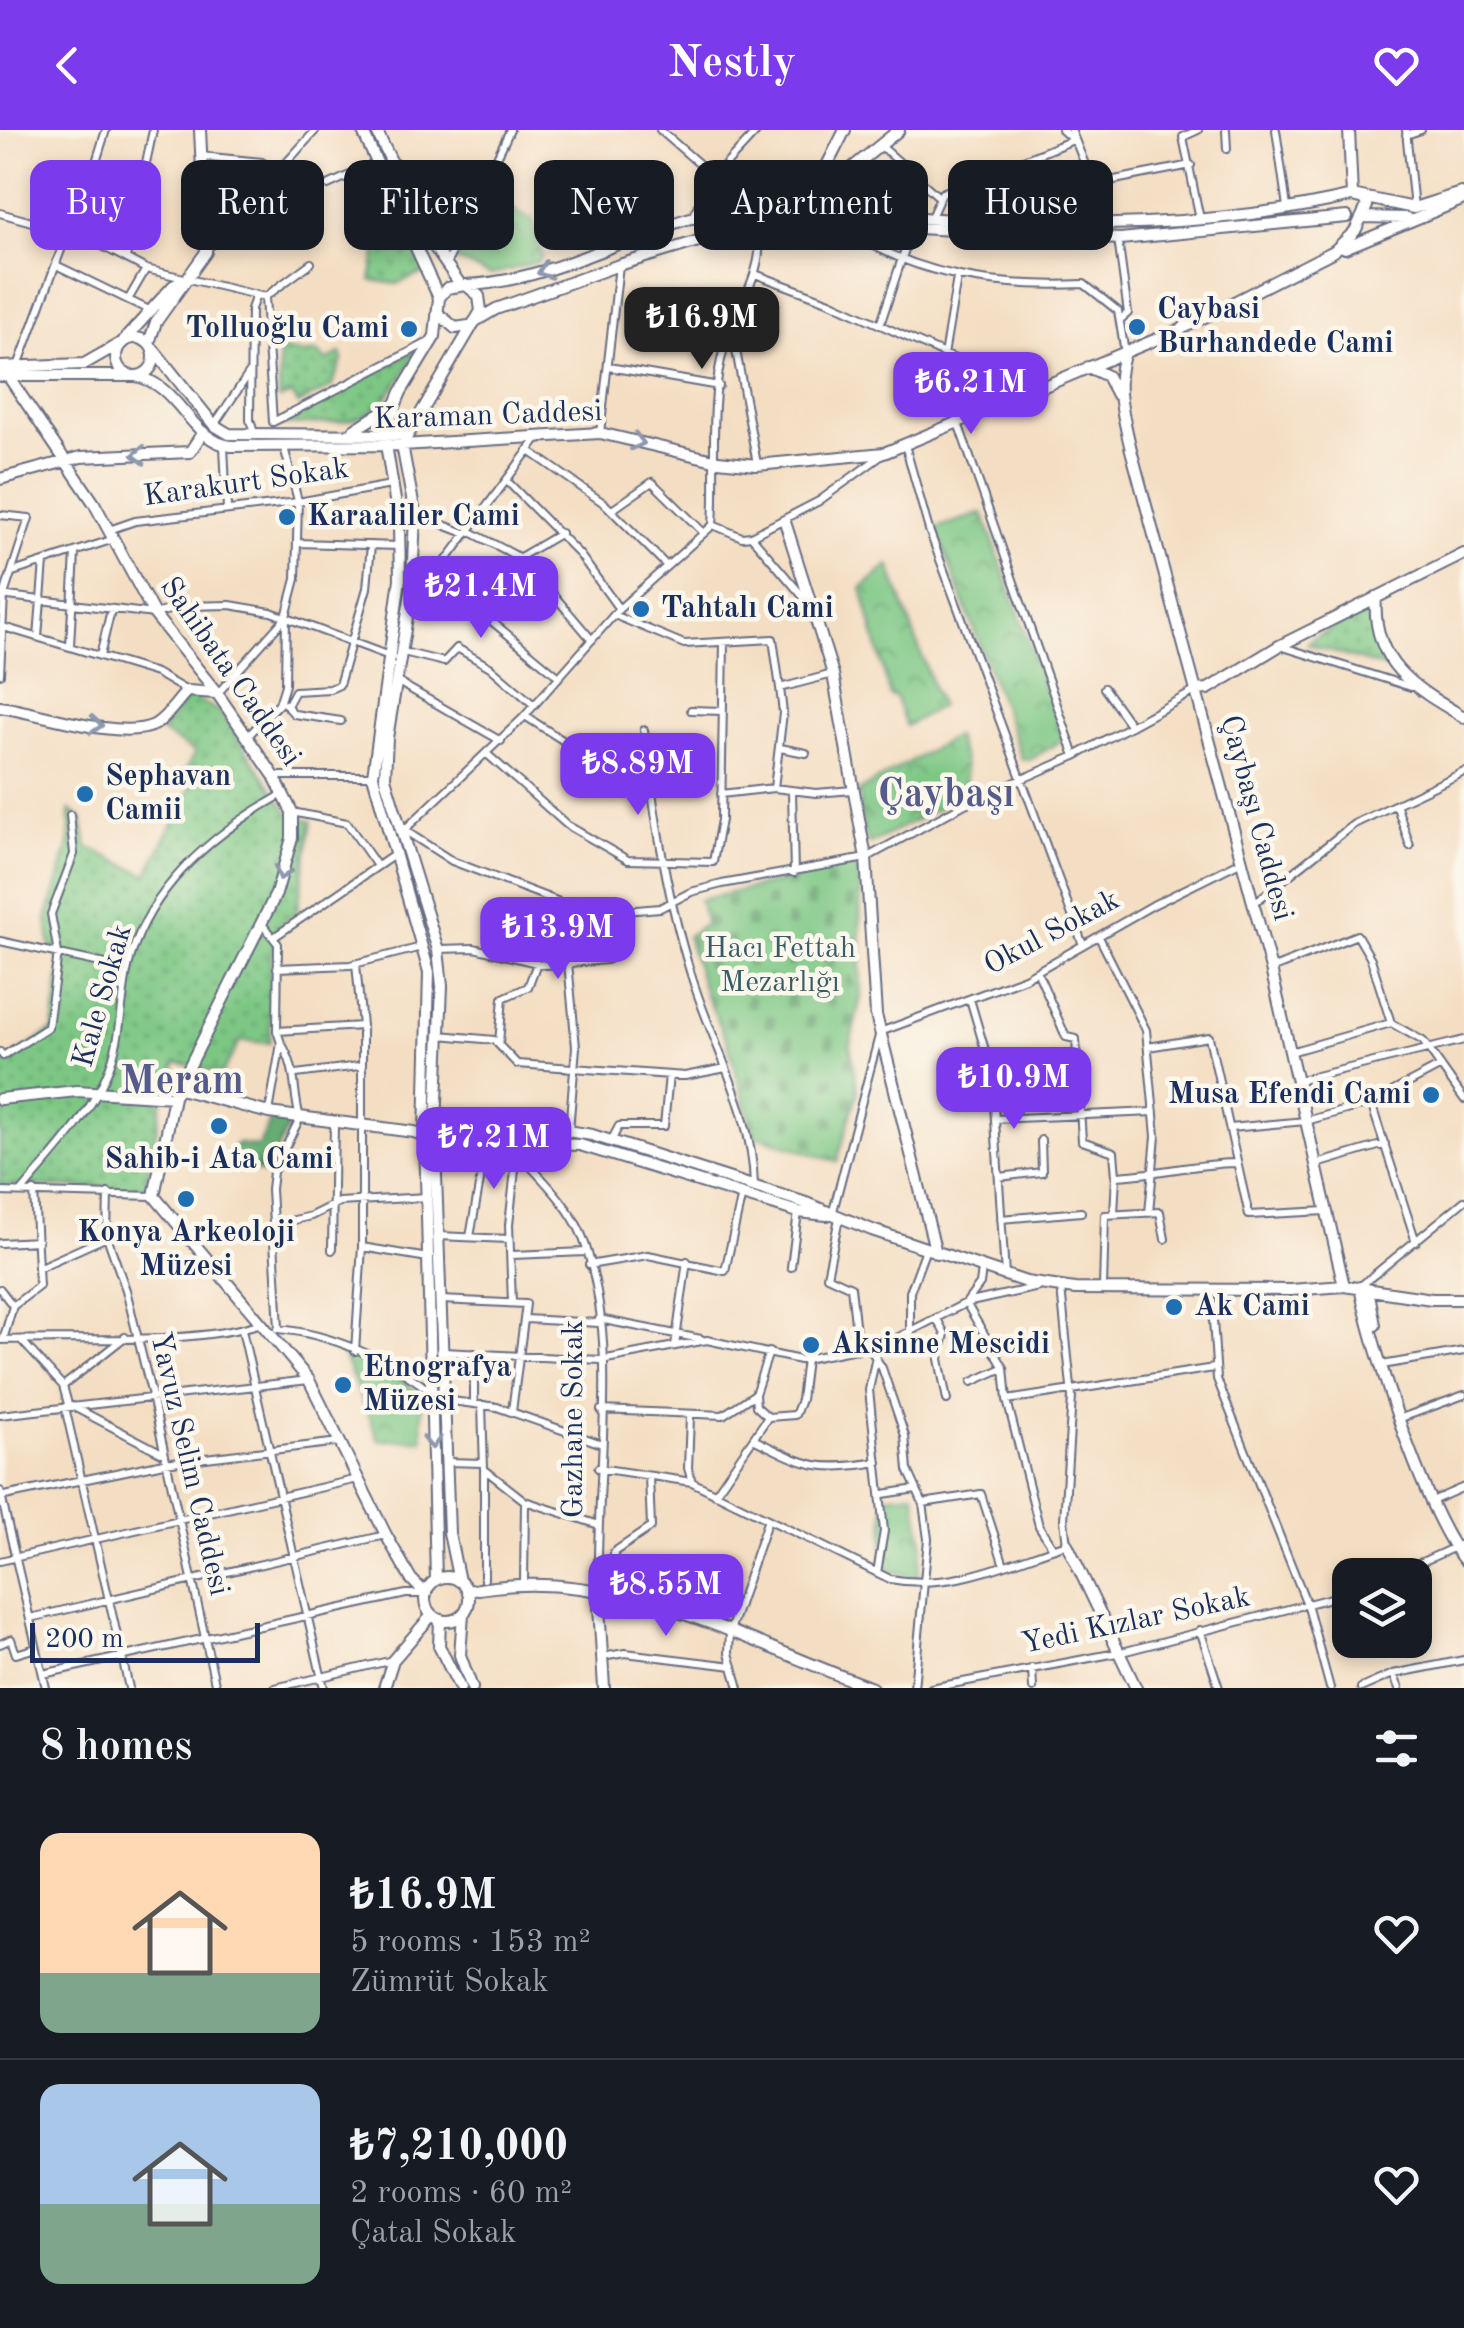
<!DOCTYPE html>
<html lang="en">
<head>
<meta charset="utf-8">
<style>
  :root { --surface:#171b24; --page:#20242c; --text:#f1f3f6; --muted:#9ea1a6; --line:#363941; --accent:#7c3aed }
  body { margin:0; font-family:"Old Standard TT",serif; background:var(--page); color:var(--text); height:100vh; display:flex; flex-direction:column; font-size:38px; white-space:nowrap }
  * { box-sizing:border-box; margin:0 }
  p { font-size:32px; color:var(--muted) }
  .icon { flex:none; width:55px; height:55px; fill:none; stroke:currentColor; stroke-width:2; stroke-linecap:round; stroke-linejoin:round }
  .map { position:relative; height:1558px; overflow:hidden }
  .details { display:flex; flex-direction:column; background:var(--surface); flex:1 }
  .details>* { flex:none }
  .guide { position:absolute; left:30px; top:30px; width:1405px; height:90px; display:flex; gap:20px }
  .controls { position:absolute; left:1332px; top:1428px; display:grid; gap:20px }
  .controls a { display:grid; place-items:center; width:100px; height:100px; border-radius:20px; background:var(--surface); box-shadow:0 5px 15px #0003; font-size:50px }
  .scale { position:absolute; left:30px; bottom:25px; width:230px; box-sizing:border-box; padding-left:10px; border:5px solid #1b2f5e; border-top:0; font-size:28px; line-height:35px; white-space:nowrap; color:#1b2f5e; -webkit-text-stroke:8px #fbf7ec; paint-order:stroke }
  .price { position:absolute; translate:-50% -85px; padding:0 22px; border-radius:20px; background:var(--accent); color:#fff; font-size:32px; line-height:65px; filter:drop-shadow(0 2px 5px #0008) }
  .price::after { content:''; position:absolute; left:50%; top:60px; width:30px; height:22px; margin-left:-15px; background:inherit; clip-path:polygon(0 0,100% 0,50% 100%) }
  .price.selected { background:#222; color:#fff }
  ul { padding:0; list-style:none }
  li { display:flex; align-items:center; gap:30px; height:250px; padding:0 40px }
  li+li { border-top:2px solid var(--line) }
  li span { display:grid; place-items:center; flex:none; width:280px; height:200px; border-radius:20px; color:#555 }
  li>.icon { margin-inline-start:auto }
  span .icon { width:120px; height:120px; fill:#fffc; stroke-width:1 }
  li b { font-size:42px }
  h2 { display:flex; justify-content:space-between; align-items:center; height:120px; padding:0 40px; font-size:42px }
  .pill { padding:0 35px; border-radius:20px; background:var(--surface); box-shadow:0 5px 15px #0003; font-size:35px; line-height:90px }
  .pill.selected { background:var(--accent); color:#fff }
  header { display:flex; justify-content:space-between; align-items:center; height:130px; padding:0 40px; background:var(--accent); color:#fff; font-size:45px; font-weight:800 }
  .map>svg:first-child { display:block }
  .grass { fill:url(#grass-dots); stroke:#4c7b71; stroke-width:2.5 }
  .forest { fill:url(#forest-firs); stroke:#406e68; stroke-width:2.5 }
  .cemetery { fill:url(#cemetery-stones); stroke:#4c7b71; stroke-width:2.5 }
  .park { fill:url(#park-crowns); stroke:#4c7b71; stroke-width:2.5 }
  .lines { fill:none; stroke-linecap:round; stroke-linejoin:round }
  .street-casing { stroke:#676c81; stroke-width:10 }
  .secondary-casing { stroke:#676c81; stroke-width:14 }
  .street { stroke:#fff; stroke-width:6 }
  .secondary { stroke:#fff; stroke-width:10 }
  .oneway { stroke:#8d97ae }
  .poi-dot { fill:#1f6fb2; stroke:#fbf7ec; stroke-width:4 }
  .labels { text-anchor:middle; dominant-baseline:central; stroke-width:9; stroke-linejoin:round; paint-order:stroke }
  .poi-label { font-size:30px; font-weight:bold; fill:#1b2f5e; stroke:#fbf7ec; text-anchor:start }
  .street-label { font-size:30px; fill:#1b2f5e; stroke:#fbf7ec }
  .park-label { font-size:30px; fill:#385d69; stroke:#fbf7ec }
  .district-label { font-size:40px; font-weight:bold; fill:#555c8c; stroke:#fbf7ec }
</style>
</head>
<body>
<header><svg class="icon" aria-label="back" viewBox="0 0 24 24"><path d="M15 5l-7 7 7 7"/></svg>Nestly<svg class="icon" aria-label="heart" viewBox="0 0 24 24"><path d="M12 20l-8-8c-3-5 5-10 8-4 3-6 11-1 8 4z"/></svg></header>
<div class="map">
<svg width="1464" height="1558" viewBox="0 0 1464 1558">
  <defs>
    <pattern id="grass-dots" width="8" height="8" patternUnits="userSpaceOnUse" patternTransform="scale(2.5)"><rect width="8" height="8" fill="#7dc784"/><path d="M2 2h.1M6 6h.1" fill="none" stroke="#66a26f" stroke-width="1.8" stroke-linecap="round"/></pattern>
    <pattern id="forest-firs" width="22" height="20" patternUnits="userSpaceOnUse" patternTransform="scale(2.5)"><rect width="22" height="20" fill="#66ac72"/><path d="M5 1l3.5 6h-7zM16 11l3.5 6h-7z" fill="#538c61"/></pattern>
    <pattern id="cemetery-stones" width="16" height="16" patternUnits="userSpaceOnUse" patternTransform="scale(2.5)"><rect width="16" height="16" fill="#7dc784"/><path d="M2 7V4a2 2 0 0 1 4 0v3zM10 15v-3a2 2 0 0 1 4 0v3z" fill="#66a26f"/></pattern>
    <pattern id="park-crowns" width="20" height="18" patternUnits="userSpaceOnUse" patternTransform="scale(2.5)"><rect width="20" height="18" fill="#7dc784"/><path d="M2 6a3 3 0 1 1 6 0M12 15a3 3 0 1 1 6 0" fill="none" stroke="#66a26f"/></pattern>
  </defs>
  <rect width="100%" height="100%" fill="#fbf7ec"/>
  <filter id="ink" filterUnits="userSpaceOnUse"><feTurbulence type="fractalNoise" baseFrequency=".01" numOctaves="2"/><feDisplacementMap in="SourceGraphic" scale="20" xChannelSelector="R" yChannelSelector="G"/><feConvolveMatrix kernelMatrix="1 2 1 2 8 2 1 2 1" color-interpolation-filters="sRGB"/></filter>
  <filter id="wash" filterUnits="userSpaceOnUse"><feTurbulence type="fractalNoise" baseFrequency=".0048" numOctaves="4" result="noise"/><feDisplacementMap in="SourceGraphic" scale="40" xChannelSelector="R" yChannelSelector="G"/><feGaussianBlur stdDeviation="2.25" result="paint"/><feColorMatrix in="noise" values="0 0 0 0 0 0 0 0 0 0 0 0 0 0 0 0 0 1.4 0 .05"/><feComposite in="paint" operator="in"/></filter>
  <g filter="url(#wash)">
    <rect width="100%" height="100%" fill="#f4dec3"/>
    <path class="grass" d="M405,98L426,142L396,154L371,150L379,109Z
      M419,218C374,296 367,292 280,295Z
      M279,219L304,224L318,222L326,231L341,223L343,229L331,257L298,274L292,264L279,269Z
      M1368,481L1385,538L1308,514L1312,509Z
      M189,565L220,582L289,683L312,691L297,782L279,796L271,827L270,913L240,911L222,944L177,932L162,970L145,1059L0,1055V930H8L53,900L61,832L50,814L47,789L70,711V680L82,688L87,717L147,745L193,653L182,648L195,622L161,602Z"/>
    <path class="forest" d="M272,987L290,994L265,1044L238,1033L229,1022L237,1013L258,1017Z"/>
    <path class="cemetery" d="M854,735L860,745L861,867L850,915L858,961L837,1032L754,1005L727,910L705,864L687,806L706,794L699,770Z"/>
    <path class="park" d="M499,72L533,90L542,126L538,132L490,145L454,129L477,77L492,84Z
      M983,383L1063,609L1030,630L1022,629L936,398Z
      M889,435L940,576L906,596L895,566H890L862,458Z
      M955,606L964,630L967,663L870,714L863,701L859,661Z
      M343,1225L399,1248L421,1264L423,1310H379Z
      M914,1363L923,1410L918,1448L883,1439L885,1366Z"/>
  </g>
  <g filter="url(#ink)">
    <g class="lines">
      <defs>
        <path id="street" d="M660,0L705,39
          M1071,0L1110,96
          M1198,0L1183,7L1200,89
          M1226,0L1227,19
          M1276,0L1287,77
          M1406,0L1414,78
          M1406,5L1421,0
          M881,16L940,68
          M201,26L262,32L278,41
          M716,45L758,0
          M1094,54L1191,35
          M328,55L376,33
          M0,83L85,107L146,139L265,167L273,292L431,211
          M931,87L942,63L1073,10L1062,0
          M842,96C913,147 999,158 1084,154L1118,181L1125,223
          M74,103L106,0
          M1118,109L1128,183L1120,190
          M206,121L316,0
          M126,128L153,0
          M56,135L149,180
          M446,135L510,0
          M755,144L830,172L955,229L968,244L981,281
          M265,167L311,133
          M128,170L146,139
          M880,195L912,98
          M733,204L757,334
          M944,225L957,148
          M18,236L67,104
          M609,237L719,256
          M958,293L1075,626
          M214,295L250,242
          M254,303L250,290L251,179L256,165
          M600,303L619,135
          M905,315L929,400L1083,815
          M224,316L227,379
          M528,320L605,374L667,436
          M507,351L580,425L619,479
          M612,380L652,352L704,403
          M415,384L467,404
          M0,385L29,388L4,465L0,544
          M713,395C717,338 708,273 724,218C736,178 769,137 757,94
          M713,395L742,407L751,406L819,371L881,326
          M109,400L135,391L298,372L391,355
          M469,401L524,430L592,510
          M751,406L806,470
          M297,413L400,416
          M520,427L561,403
          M13,442L114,409
          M432,442L558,546
          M413,456L446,431L537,309
          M0,465L154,484L185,476L230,475L271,482L392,527
          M614,485L684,514L773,509L780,558
          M0,496L156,543L187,561
          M38,507L44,432
          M70,516L75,423
          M1280,516L1411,557
          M403,522L444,532L457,518L490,537L534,575
          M100,526L111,480
          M398,552L501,611
          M1104,558L1131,596
          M218,563L286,487
          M285,574L294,584L341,591
          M288,574L295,561L330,559L339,555L367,458L371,415
          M691,580L722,581
          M525,586L581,622L649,642
          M644,600C654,686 668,775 695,857C717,923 753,985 754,1056
          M247,607L279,574L285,555L286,487L296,449L298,371L284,317
          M780,618L806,623
          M487,624L567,695L628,730L713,732L721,690L724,512
          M276,646H373
          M774,658L816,663L853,660
          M792,661L794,743
          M721,664L774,658L783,583L780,558L833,544
          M1397,677L1410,716
          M292,682L347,693L377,736
          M404,700L452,731L557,771L577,785L660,778L691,762L722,754L866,728L963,675L1075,626L1195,561
          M401,703L522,589L619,479L713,395
          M1253,774L1354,694L1464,642
          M263,795L278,814L277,901L281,913L269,982
          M274,807L397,723
          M1099,807L1146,900L1156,1006L1149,1083
          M0,811L128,839
          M439,819L474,818L545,835L607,830L610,785
          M568,833L576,917L569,1000
          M277,838L350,835L422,817
          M1271,839L1357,805L1371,829L1391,893
          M1037,841L1066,907L1076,909L1082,1011L1114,1022L1116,1046
          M970,869L992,944L1005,1145
          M277,901L362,896
          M440,905L494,910L517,934L685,946L726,938
          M499,913L503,868L528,857L537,833
          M1148,917L1209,907L1249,1085L1326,1081
          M0,922L3,926L48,897L58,823L51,784L74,724L70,685
          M1290,922L1391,893L1423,911L1464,969
          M296,944L359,936
          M1296,951L1464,910
          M1371,973L1416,1112
          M995,989L1154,982
          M1230,998L1306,991L1371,973L1441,936
          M611,1011L619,996H664L669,945
          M518,1023C540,1047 571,1076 583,1108C622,1216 595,1346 598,1459
          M1317,1034L1385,1014
          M999,1047L1042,1042L1041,1010
          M22,1061C55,1022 92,984 110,936C122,905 121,869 128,837C147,758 215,702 283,664
          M0,1062L154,1066
          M108,1063L107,1107L126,1160L152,1266L216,1558
          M1114,1084L1116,1046C1156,1044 1194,1034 1235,1033
          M832,1085L880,902L1025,848L1153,775L1240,732
          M839,1088L827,1146L851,1157L858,1220
          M1001,1089L1081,1082
          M273,1095L311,1086L339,1072L427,1067
          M438,1106L509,1109
          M470,1107L487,1011
          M0,1113L38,1111
          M362,1117L428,1128
          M332,1120L334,993
          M512,1125L586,1122
          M589,1135L648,1125L725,1141L742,1064
          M40,1137L107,1107
          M791,1137L798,1082
          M982,1139L980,1154L966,1173L1004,1238L1007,1270L1039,1396L1053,1418
          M1358,1158L1464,1071
          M0,1159L13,1176
          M1103,1159L1105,1085L1160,1082L1165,1109
          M1211,1160L1217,1249L1308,1477L1330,1558
          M441,1170L526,1174L512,1281
          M512,1172L509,1095L518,1012
          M525,1189L599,1193
          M599,1189L701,1209
          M937,1189L945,1204L939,1229L947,1270
          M279,1198L271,1059L273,1042L300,988C292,960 298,939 281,913
          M278,1199C328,1203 391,1230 430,1261
          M242,1200L324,1558
          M910,1203V1162L926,1119
          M0,1210C73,1207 195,1216 261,1193
          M3,1210L13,1176L39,1156L34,1061
          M22,1211L63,1256L68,1274L162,1323
          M675,1216L687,1131
          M869,1217L882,1238L905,1306L908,1340L923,1373L928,1409L914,1558
          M355,1221L362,1117V896L356,834
          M444,1222L601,1230L707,1210L800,1230L887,1213L966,1173L1039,1157
          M474,1223V1272
          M875,1231L869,1260L884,1401L877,1443
          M1382,1235L1464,1221
          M972,1252L1003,1238
          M63,1256L125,1207
          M444,1270L497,1277L599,1313
          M1007,1270L1214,1238
          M482,1275L484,1339L525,1371L596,1394
          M65,1277L129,1558
          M601,1280L723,1285L755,1264L769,1222
          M0,1285L309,1250
          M690,1287L688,1338L692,1352L890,1449C953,1461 1007,1433 1067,1414L1064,1390L1072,1267L1061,1158
          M768,1287L795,1285L801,1270L806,1229
          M1401,1288L1464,1265
          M753,1309C808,1336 816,1342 878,1332
          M447,1332L483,1333
          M598,1338L692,1352
          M484,1341V1449
          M0,1361L46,1558
          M715,1364L768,1287L756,1276L755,1265
          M883,1364L916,1359
          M0,1367L164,1333L339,1312
          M1432,1371L1464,1357
          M923,1373L981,1364L1004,1435
          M0,1431L358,1349
          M1393,1445L1464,1413
          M524,1452L525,1371
          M614,1462V1422L651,1397L649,1346
          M30,1488L386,1405
          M1200,1500L1219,1558
          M0,1514L11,1509L16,1524L36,1518
          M602,1527L625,1523L733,1536
          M1032,1538L1033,1558
          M43,1544L406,1464H425
          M1393,1544L1399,1558
          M275,1558L393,1530
          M739,1558L729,1523L730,1501L767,1392
          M931,1558L1122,1522L1350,1463
          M1361,1558L1393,1544L1464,1530"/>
        <path id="secondary" d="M362,0L439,168L435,206L401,262L384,302L399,395L400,449L373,646L429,842L425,1005L436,1450
          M376,0L430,111L460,154
          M1349,0L1352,66
          M705,39L749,76
          M1357,66L1414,78L1461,63
          M811,67L845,0
          M804,77L899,0
          M1363,87L1407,88
          M694,88L707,61L705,39
          M1345,118L1464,69
          M440,185L455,198L469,196
          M474,192L496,179L619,135L768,90L1120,109L1347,87
          M116 227a19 19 0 1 1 38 0a19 19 0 1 1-38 0Z
          M124,210L173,156L185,150
          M149,213L156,192L206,122L200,0
          M153,219L214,295L229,304L408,305
          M1125,223C1113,254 1124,288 1131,320L1271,839L1344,1156
          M0,237L84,234L119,214
          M1088,237L1107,246L1117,265
          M0,246H130
          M8,246L94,373L154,484L217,563L274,646L292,682V708L276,764L174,967L154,1066L309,1250L386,1405L411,1449L426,1464
          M136,246C180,255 190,311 231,316L402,315L600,303L718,331L757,335L884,323L1181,199L1334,121L1355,101L1367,76L1364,69L1352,66C1216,98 1077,98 938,89C876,85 811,69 749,76C651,86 566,151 466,155
          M354,300L390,277
          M405,310L481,181L479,166L466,155L447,158L439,168
          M402,315L415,384L412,457L387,608L385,648L438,820L442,856L435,1018L449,1403L459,1451
          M0,349L81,327L190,322L203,302
          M785,392L833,544L866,728L876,885L936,1123
          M1376,467C1371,533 1414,558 1464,587
          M1196,560L1208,559L1279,516L1464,424
          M0,577C37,582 120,611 154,595C167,588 177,571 187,561L216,563
          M180,959L269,983L414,1002L435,1010L580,1015L798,1082L827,1085
          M0,969L77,961L174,967
          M431,1002L561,1000L592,1005L806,1073L872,1100L1026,1152L1075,1159L1291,1160L1344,1156L1432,1169H1464
          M437,1038L448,1023L465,1014
          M1360,1157C1372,1219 1426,1384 1464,1430
          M1368,1159L1375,1195
          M1067,1414L1136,1558
          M425 1469a22 22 0 1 1 44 0a22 22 0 1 1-44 0Z
          M598,1460L604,1558
          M468,1461C611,1432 741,1510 872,1558
          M463,1484L460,1525L472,1558
          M440,1490L439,1516L460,1558
          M384,1558L393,1530L432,1485"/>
      </defs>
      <use href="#street" class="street-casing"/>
      <use href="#secondary" class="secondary-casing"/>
      <use href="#street" class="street"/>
      <use href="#secondary" class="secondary"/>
    </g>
    <defs><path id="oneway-chevron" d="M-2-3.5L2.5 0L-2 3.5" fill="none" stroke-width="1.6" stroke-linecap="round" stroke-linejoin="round" transform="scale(2.5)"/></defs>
    <g class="oneway">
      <use href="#oneway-chevron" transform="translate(544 141) rotate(161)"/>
      <use href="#oneway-chevron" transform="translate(638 312) rotate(14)"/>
      <use href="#oneway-chevron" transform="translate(139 325) rotate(178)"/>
      <use href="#oneway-chevron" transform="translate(96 595) rotate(5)"/>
      <use href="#oneway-chevron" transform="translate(282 743) rotate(106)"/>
      <use href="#oneway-chevron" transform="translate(432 1312) rotate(89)"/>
    </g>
  </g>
  <g class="poi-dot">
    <circle cx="1137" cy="197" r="10"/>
    <circle cx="409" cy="199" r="10"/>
    <circle cx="287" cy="387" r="10"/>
    <circle cx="641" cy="479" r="10"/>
    <circle cx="85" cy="664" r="10"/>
    <circle cx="1431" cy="965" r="10"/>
    <circle cx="219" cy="996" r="10"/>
    <circle cx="186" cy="1069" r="10"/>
    <circle cx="1174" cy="1177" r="10"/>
    <circle cx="811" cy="1215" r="10"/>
    <circle cx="343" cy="1255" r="10"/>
  </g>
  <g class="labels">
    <g class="poi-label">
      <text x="1157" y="180">Caybasi<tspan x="1157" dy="34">Burhandede Cami</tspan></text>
      <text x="389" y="199" text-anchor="end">Tolluoğlu Cami</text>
      <text x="307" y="387">Karaaliler Cami</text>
      <text x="661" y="479">Tahtalı Cami</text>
      <text x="105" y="647">Sephavan<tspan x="105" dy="34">Camii</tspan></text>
      <text x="1411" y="965" text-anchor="end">Musa Efendi Cami</text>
      <text x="219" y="1030" text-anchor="middle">Sahib-i Ata Cami</text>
      <text x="186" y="1103" text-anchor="middle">Konya Arkeoloji<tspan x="186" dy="34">Müzesi</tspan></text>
      <text x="1194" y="1177">Ak Cami</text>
      <text x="831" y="1215">Aksinne Mescidi</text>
      <text x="363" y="1238">Etnografya<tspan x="363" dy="34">Müzesi</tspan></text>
    </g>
    <g class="street-label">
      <text transform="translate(488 286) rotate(-2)">Karaman Caddesi</text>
      <text transform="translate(246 353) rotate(-8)">Karakurt Sokak</text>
      <text transform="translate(230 542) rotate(55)">Sahibata Caddesi</text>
      <text transform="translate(1256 688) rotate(75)">Çaybaşı Caddesi</text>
      <text transform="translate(1052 803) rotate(-28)">Okul Sokak</text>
      <text transform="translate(103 866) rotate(-74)">Kale Sokak</text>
      <text transform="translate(574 1289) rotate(-90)">Gazhane Sokak</text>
      <text transform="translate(189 1334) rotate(77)">Yavuz Selim Caddesi</text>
      <text transform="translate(1136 1491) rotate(-12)">Yedi Kızlar Sokak</text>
    </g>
    <g class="park-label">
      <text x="780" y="819">Hacı Fettah<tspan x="780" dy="34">Mezarlığı</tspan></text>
    </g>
    <g class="district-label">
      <text x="946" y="666">Çaybaşı</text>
      <text x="182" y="953">Meram</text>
    </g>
  </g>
</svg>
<div class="controls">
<a><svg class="icon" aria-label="layers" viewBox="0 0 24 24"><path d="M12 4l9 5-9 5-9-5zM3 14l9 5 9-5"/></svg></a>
</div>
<div class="scale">200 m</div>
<b class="price selected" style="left:702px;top:242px">₺16.9M</b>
<b class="price" style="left:971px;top:307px">₺6.21M</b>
<b class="price" style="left:481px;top:511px">₺21.4M</b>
<b class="price" style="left:638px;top:688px">₺8.89M</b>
<b class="price" style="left:558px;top:852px">₺13.9M</b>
<b class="price" style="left:1014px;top:1002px">₺10.9M</b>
<b class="price" style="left:494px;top:1062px">₺7.21M</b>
<b class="price" style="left:666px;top:1509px">₺8.55M</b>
<div class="guide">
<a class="pill selected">Buy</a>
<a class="pill">Rent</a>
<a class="pill">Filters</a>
<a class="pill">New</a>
<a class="pill">Apartment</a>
<a class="pill">House</a>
</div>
</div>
<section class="details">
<h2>8 homes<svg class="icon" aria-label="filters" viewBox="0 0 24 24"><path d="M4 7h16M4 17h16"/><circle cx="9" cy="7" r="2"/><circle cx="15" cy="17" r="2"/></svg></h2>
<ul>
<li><span style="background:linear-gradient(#ffd9b3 70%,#7fa58c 0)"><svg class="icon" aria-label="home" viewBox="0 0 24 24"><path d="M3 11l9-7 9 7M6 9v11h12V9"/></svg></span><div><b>₺16.9M</b><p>5 rooms · 153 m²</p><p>Zümrüt Sokak</p></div><svg class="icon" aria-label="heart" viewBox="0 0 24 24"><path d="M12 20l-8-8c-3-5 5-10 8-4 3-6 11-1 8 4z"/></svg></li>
<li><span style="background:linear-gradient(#a9c7e8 60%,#7fa58c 0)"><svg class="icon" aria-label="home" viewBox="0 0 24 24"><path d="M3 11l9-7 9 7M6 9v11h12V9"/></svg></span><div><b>₺7,210,000</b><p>2 rooms · 60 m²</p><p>Çatal Sokak</p></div><svg class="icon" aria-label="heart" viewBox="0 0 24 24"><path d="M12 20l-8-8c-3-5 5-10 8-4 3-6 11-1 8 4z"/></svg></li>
</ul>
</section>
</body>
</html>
